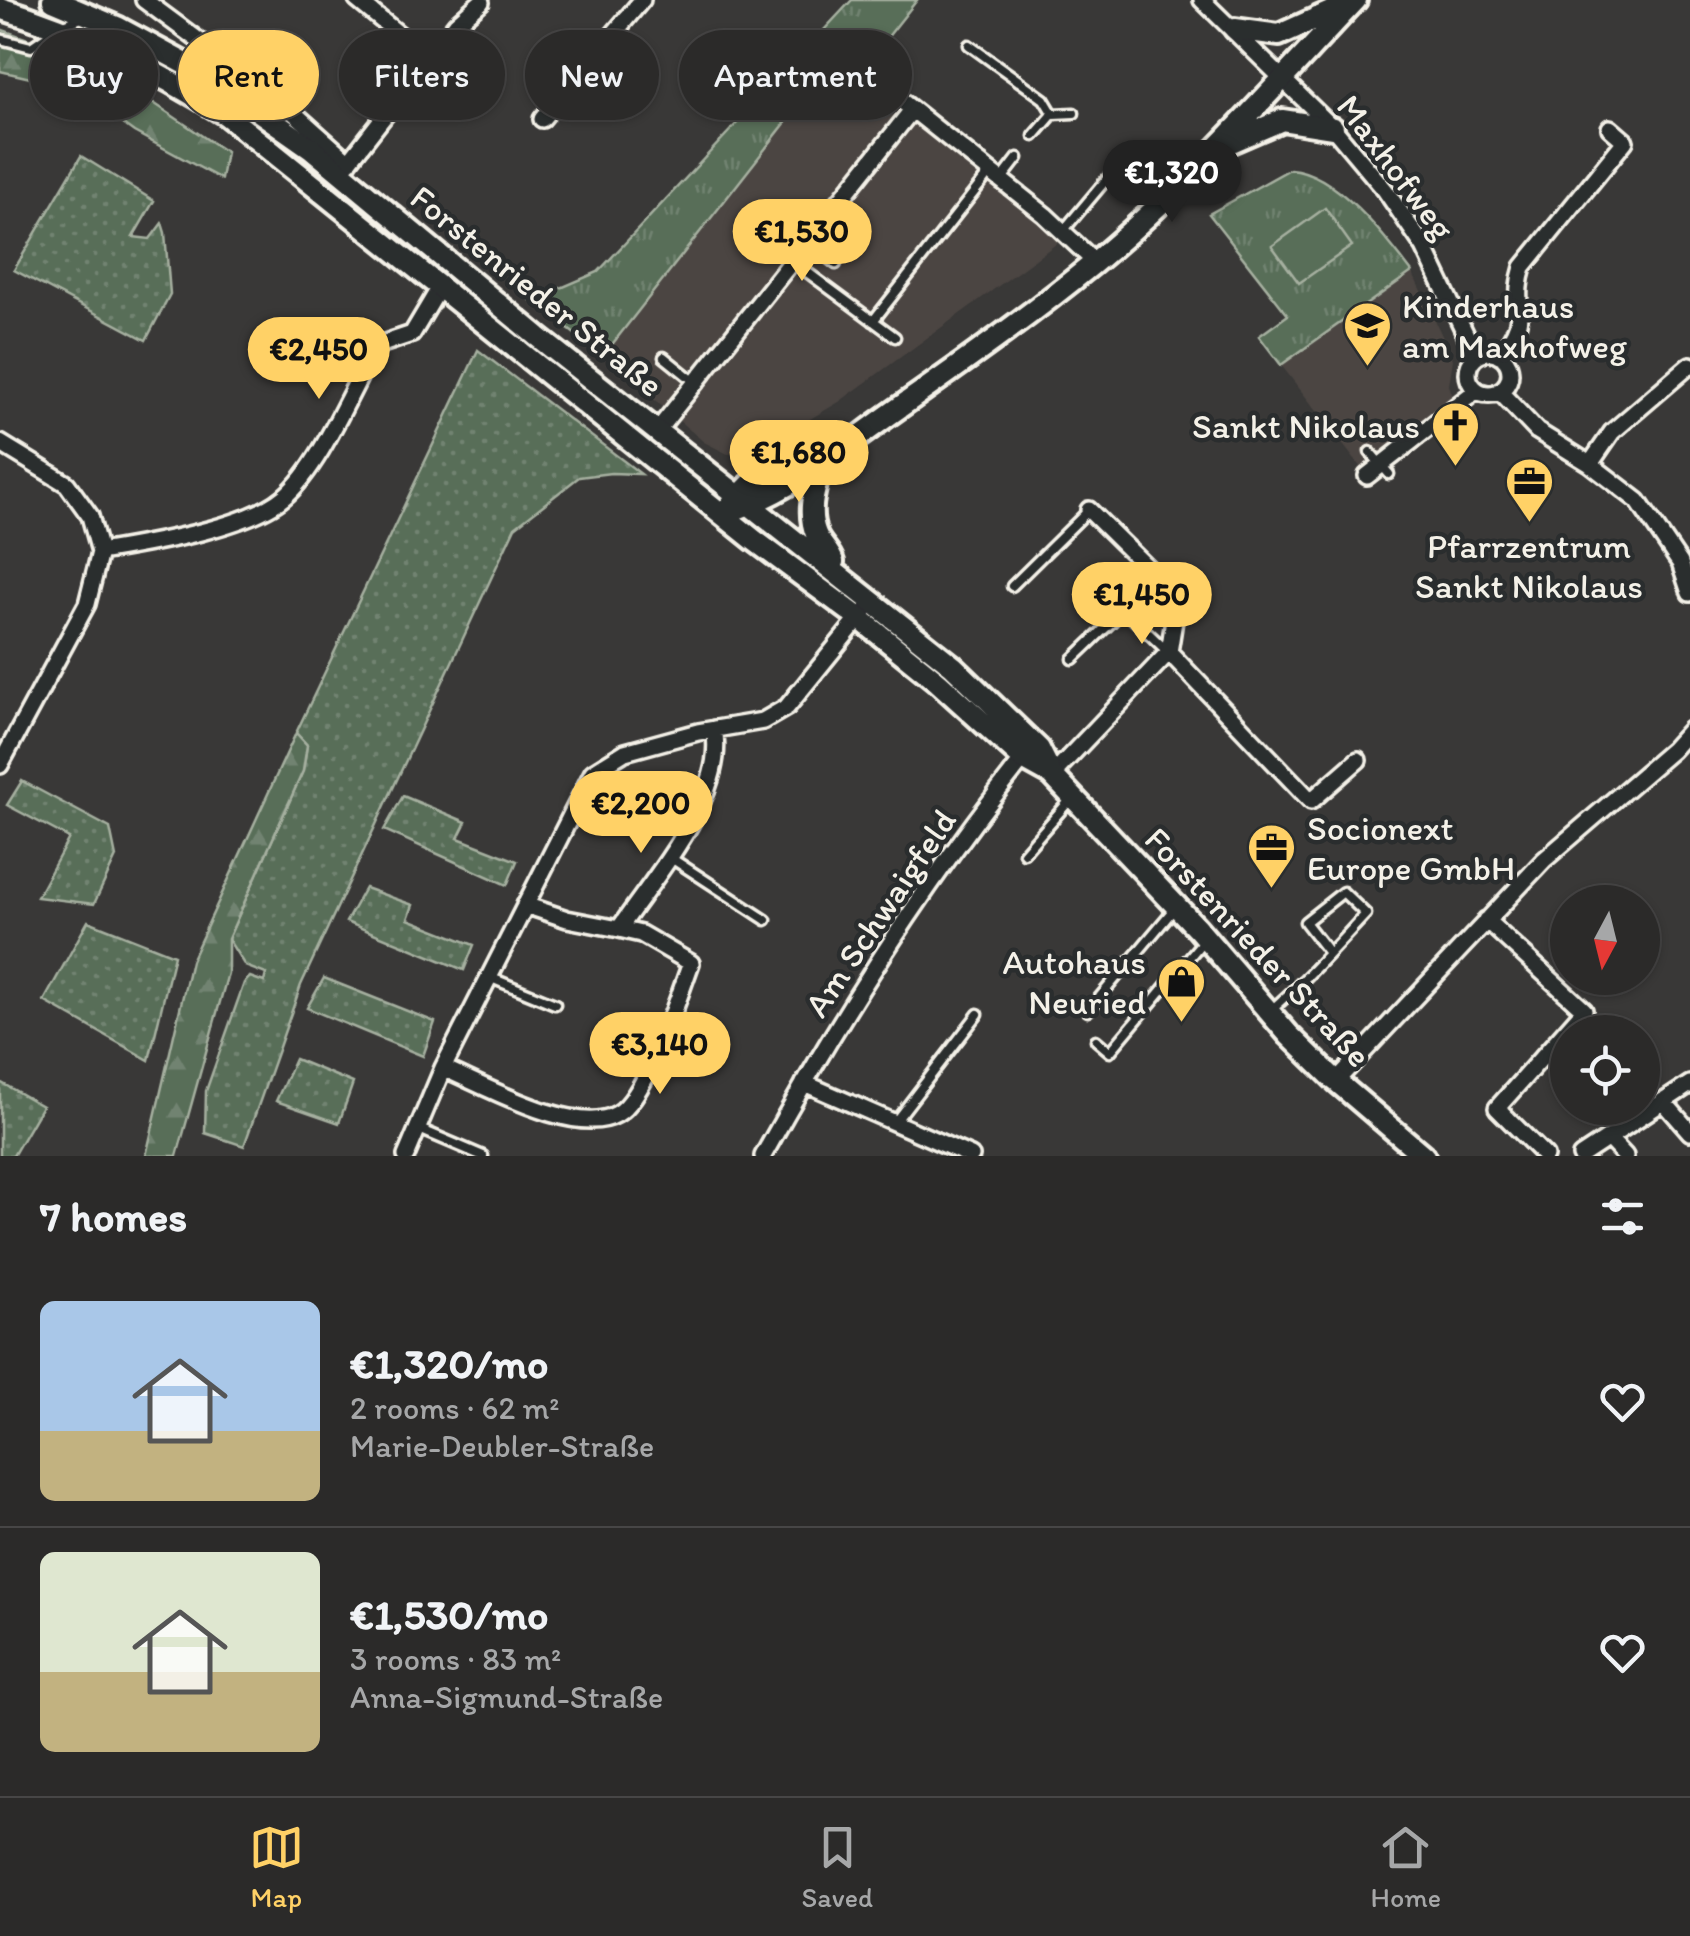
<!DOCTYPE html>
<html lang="en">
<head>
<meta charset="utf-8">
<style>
  :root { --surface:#2b2a29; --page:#373635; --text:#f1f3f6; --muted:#a6a7a8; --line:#474646; --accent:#ffd166 }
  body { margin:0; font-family:Itim,sans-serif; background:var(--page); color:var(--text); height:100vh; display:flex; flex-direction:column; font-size:38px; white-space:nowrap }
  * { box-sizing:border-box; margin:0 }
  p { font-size:32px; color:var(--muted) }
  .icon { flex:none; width:55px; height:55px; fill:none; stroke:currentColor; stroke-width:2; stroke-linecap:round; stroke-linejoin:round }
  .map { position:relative; height:1156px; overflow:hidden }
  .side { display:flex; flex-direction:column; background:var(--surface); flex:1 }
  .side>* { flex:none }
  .guide { position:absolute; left:30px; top:30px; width:1000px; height:90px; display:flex; gap:20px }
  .needle { width:65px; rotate:187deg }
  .buttons { position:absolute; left:1550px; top:885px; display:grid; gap:20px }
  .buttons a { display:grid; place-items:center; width:110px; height:110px; border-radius:50%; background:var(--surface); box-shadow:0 2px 8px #0004,0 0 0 2px var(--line); font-size:50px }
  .price { position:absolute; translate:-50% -85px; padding:0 22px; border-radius:35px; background:var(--accent); color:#111; font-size:32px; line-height:65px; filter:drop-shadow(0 2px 5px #0008) }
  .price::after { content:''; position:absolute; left:50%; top:60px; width:30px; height:22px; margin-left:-15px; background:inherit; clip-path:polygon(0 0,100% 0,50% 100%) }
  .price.selected { background:#222; color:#fff }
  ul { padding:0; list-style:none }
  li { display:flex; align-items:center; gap:30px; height:250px; padding:0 40px }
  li+li { border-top:2px solid var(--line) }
  li span { display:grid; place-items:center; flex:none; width:280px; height:200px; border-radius:15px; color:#555 }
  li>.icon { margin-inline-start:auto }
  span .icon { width:120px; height:120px; fill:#fffc; stroke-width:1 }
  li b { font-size:42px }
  h2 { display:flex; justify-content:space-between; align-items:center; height:120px; padding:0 40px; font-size:42px }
  .tag { padding:0 35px; border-radius:45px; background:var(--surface); box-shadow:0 2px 8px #0004,0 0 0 2px var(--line); font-size:35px; line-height:90px }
  .tag.selected { background:var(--accent); color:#111 }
  .tabs { display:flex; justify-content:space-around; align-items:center; height:140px; border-top:2px solid var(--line); background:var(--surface); font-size:28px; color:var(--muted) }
  .tabs a { display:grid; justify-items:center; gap:5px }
  .tabs .selected { color:var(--accent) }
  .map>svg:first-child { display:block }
  .built { fill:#4b4542 }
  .grass { fill:url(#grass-dots); stroke:#a6b0a0; stroke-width:2.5 }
  .forest { fill:url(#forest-firs); stroke:#a6b0a0; stroke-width:2.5 }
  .park { fill:url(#park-tufts); stroke:#a6b0a0; stroke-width:2.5 }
  .pitch { fill:#596e59; stroke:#a6b0a0; stroke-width:2.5 }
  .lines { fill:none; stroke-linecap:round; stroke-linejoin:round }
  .lane-casing { stroke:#f4f1e8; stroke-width:15 }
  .street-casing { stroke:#f4f1e8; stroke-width:22 }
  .secondary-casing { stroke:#f4f1e8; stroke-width:28 }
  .lane { stroke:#2a2d2e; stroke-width:8 }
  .street { stroke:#2a2d2e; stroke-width:15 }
  .secondary { stroke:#2a2d2e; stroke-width:20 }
  .labels { text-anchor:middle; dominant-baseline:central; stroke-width:9; stroke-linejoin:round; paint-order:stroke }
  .street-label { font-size:35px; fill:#f4f1e8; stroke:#2a2d2e }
  .poi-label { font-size:35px; fill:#f4f1e8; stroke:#2a2d2e; text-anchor:start }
</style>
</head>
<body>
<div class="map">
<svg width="1690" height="1156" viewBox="0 0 1690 1156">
  <defs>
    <pattern id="grass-dots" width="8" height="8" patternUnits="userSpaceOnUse" patternTransform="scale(2.5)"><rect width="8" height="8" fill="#596e59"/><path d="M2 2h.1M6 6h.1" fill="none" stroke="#718371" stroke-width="1.8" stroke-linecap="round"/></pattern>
    <pattern id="forest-firs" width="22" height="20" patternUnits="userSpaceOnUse" patternTransform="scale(2.5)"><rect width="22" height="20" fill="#596e59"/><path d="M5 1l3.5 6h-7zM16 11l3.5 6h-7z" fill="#718371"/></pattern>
    <pattern id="park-tufts" width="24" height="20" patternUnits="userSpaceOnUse" patternTransform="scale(2.5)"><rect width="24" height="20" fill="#596e59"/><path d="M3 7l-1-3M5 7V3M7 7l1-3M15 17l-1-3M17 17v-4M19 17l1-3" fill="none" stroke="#718371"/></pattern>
  </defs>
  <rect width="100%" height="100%" fill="#393837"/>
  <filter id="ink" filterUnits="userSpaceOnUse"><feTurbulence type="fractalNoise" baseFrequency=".01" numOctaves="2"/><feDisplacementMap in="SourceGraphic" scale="20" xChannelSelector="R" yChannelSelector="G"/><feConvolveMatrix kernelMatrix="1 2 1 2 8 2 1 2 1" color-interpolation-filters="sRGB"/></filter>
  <g filter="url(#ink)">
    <path class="built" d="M838,56L1067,236L839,402L754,452L728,454L704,442L603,356Z
      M1412,272L1453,359L1449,385L1454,400L1362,469L1281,365Z"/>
    <path class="grass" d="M81,156L154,201L133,237L150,239L162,223L165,233L170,294L146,340L14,270Z
      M478,350L641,474L611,473L579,477L515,527L301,985L244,1146L205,1133L206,1091L244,983L250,977L264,982L266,974L245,966L228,939L303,771L307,745L296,733Z
      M22,781L110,828L116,857L94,904L37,897L69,838L7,805Z
      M403,796L466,822L458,838L517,861L507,885L384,830Z
      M365,888L413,905L408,919L474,945L464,970L346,922Z
      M88,921L174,955L149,1060L44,1001Z
      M324,978L435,1022L423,1056L307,1008Z
      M295,1059L353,1083L339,1123L276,1101Z
      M0,1082L42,1106L13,1156H0Z"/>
    <path class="forest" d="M0,29L77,57L133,89L226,152L221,179L134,132L104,110L52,83L0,71Z
      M296,733L307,745L303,771L228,939V973L177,1156H146L191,961Z"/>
    <path class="park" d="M852,0H917L860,72L837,57L603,356L513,286L554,291L598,272Z
      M1290,169C1336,172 1386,238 1412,272L1281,365L1259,336L1288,315L1209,214Z"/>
    <path class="pitch" d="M1325,208L1352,246L1299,283L1272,246Z"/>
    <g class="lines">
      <defs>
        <path id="lane" d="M0,39L31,47L60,27L83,17
          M969,45L1044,99L1053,114L1074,113
          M1034,136L1053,114
          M1001,180L1018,158
          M1063,231L1127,155
          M807,242L836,264
          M792,261L895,337
          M873,321L990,172
          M664,357L695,382
          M1370,452L1389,474
          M1012,586L1089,510
          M1073,659L1124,610L1167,651
          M1024,853L1070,800
          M668,856L766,920
          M489,977L555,1004
          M1088,1011L1174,909
          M1269,1012C1304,982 1335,947 1366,914L1343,892L1305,922L1329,953
          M1096,1040L1110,1052L1203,941
          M895,1122L978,1014
          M417,1128L483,1156"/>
        <path id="street" d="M144,0L283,103L349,162
          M357,0L429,59
          M1202,0L1333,128L1385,190L1424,247L1476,356
          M855,64L1045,215L1095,262
          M542,119L642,0
          M343,169L456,24L481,2
          M1468 373a21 21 0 1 1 42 0a21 21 0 1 1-42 0Z
          M1499,355C1534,314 1510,309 1523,267L1625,141L1610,128
          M1499,391L1537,431L1590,464L1638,501L1680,563L1690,593
          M657,431L912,110
          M0,443L67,484L90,516L100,552L87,604L0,765
          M1590,464L1612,432L1690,365
          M1367,476L1477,390
          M100,552C147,544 248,528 284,497C321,466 351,389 376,346L412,334L440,287
          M1169,652L1311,801L1358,760
          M1052,775L1169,652L1175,614L1159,579L1089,510
          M525,905L567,919L619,929C654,877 728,793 714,729
          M1486,920L1584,1010L1497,1108L1545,1156
          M443,1068C484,1085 576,1138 617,1114C646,1099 679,996 691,963L641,934L619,929
          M1336,1081L1544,860L1672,750L1690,730
          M804,1083L971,1156
          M1663,1101L1690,1132
          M1608,1138L1625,1156
          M406,1156L443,1068L593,772L625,752L698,732L763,721L787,707L864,612
          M763,1156C838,1020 926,881 1023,759
          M1581,1156L1690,1084"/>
        <path id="secondary" d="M53,0L119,28L210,77L311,148L538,337L953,666L1039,749L1052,775
          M0,8C82,33 153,69 226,115L754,540L859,618L938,682L1023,759L1052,775L1197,928L1289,1035L1336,1081L1424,1156
          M1235,29L1279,35L1339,8
          M1229,143L1282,120L1333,128
          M822,462C816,485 806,510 816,534C820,545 830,551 833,562
          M731,504L751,484L832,441
          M739,508C795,488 845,446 893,412C961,364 1030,316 1094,263C1189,184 1271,90 1356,0"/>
      </defs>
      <use href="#lane" class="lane-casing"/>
      <use href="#street" class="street-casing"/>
      <use href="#secondary" class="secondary-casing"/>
      <use href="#lane" class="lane"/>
      <use href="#street" class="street"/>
      <use href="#secondary" class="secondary"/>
    </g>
  </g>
  <defs>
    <symbol id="school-pin" viewBox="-11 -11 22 30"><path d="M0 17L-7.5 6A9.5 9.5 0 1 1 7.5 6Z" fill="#ffd166" stroke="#2a2d2e"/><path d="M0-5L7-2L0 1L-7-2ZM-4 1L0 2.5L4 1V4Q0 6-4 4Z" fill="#111"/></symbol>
    <symbol id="church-pin" viewBox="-11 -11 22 30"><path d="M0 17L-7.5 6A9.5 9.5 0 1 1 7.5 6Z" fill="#ffd166" stroke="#2a2d2e"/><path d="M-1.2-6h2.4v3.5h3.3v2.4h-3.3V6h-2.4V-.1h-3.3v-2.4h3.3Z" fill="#111"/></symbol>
    <symbol id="office-pin" viewBox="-11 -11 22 30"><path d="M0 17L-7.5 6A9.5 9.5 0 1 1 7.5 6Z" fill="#ffd166" stroke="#2a2d2e"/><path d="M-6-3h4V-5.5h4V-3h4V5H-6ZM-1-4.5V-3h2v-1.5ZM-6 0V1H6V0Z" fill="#111"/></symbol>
    <symbol id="shop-pin" viewBox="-11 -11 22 30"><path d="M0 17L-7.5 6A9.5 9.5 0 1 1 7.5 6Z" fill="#ffd166" stroke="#2a2d2e"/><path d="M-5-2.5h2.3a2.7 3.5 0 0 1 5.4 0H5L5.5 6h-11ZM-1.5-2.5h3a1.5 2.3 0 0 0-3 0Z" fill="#111"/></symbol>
  </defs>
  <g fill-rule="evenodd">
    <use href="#school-pin" x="1340" y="298" width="55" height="75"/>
    <use href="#church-pin" x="1428" y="398" width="55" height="75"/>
    <use href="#office-pin" x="1502" y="454" width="55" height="75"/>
    <use href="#office-pin" x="1244" y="820" width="55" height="75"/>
    <use href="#shop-pin" x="1154" y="954" width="55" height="75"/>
  </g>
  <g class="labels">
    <g class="street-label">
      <text transform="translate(1396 167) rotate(53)">Maxhofweg</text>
      <text transform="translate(537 291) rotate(39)">Forstenrieder Straße</text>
      <text transform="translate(880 913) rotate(-56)">Am Schwaigfeld</text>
      <text transform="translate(1258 947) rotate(47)">Forstenrieder Straße</text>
    </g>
    <g class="poi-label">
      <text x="1402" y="306">Kinderhaus<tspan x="1402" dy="40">am Maxhofweg</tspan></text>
      <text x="1420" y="426" text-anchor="end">Sankt Nikolaus</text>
      <text x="1529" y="546" text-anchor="middle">Pfarrzentrum<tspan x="1529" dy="40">Sankt Nikolaus</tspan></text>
      <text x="1307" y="828">Socionext<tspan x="1307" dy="40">Europe GmbH</tspan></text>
      <text x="1146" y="962" text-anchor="end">Autohaus<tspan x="1146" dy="40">Neuried</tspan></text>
    </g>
  </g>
</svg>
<div class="buttons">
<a><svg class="needle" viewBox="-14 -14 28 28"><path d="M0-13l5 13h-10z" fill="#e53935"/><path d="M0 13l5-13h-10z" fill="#a6a7a8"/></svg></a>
<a><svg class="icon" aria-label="locate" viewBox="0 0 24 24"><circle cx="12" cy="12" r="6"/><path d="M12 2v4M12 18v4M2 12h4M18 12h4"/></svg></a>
</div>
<b class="price selected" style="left:1172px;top:225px">€1,320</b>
<b class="price" style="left:802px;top:284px">€1,530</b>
<b class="price" style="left:319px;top:402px">€2,450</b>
<b class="price" style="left:799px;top:505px">€1,680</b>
<b class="price" style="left:1142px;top:647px">€1,450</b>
<b class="price" style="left:641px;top:856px">€2,200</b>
<b class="price" style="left:660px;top:1097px">€3,140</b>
<div class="guide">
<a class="tag">Buy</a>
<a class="tag selected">Rent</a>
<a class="tag">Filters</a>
<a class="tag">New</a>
<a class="tag">Apartment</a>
</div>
</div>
<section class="side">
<h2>7 homes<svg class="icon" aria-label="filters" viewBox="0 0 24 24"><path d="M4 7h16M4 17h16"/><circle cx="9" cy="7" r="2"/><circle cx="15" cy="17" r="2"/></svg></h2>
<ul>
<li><span style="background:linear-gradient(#a9c7e8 65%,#c2b280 0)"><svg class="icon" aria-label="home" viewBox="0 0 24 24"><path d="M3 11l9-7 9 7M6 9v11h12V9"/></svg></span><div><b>€1,320/mo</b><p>2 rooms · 62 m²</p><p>Marie-Deubler-Straße</p></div><svg class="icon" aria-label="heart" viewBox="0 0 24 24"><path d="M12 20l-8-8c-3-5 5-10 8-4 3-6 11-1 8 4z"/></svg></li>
<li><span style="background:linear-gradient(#dfe7d0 60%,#c2b280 0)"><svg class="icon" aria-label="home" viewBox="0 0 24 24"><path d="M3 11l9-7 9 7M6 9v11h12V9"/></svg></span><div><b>€1,530/mo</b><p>3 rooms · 83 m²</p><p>Anna-Sigmund-Straße</p></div><svg class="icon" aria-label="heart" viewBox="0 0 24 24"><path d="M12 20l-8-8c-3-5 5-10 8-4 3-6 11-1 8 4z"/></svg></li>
</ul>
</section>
<nav class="tabs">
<a class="selected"><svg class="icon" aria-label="map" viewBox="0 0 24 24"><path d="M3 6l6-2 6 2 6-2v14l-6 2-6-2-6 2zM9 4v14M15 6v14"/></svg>Map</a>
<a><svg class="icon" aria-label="saved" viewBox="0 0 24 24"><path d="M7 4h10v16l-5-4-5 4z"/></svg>Saved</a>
<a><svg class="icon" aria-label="home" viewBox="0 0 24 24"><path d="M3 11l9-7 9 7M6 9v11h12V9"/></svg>Home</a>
</nav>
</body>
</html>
